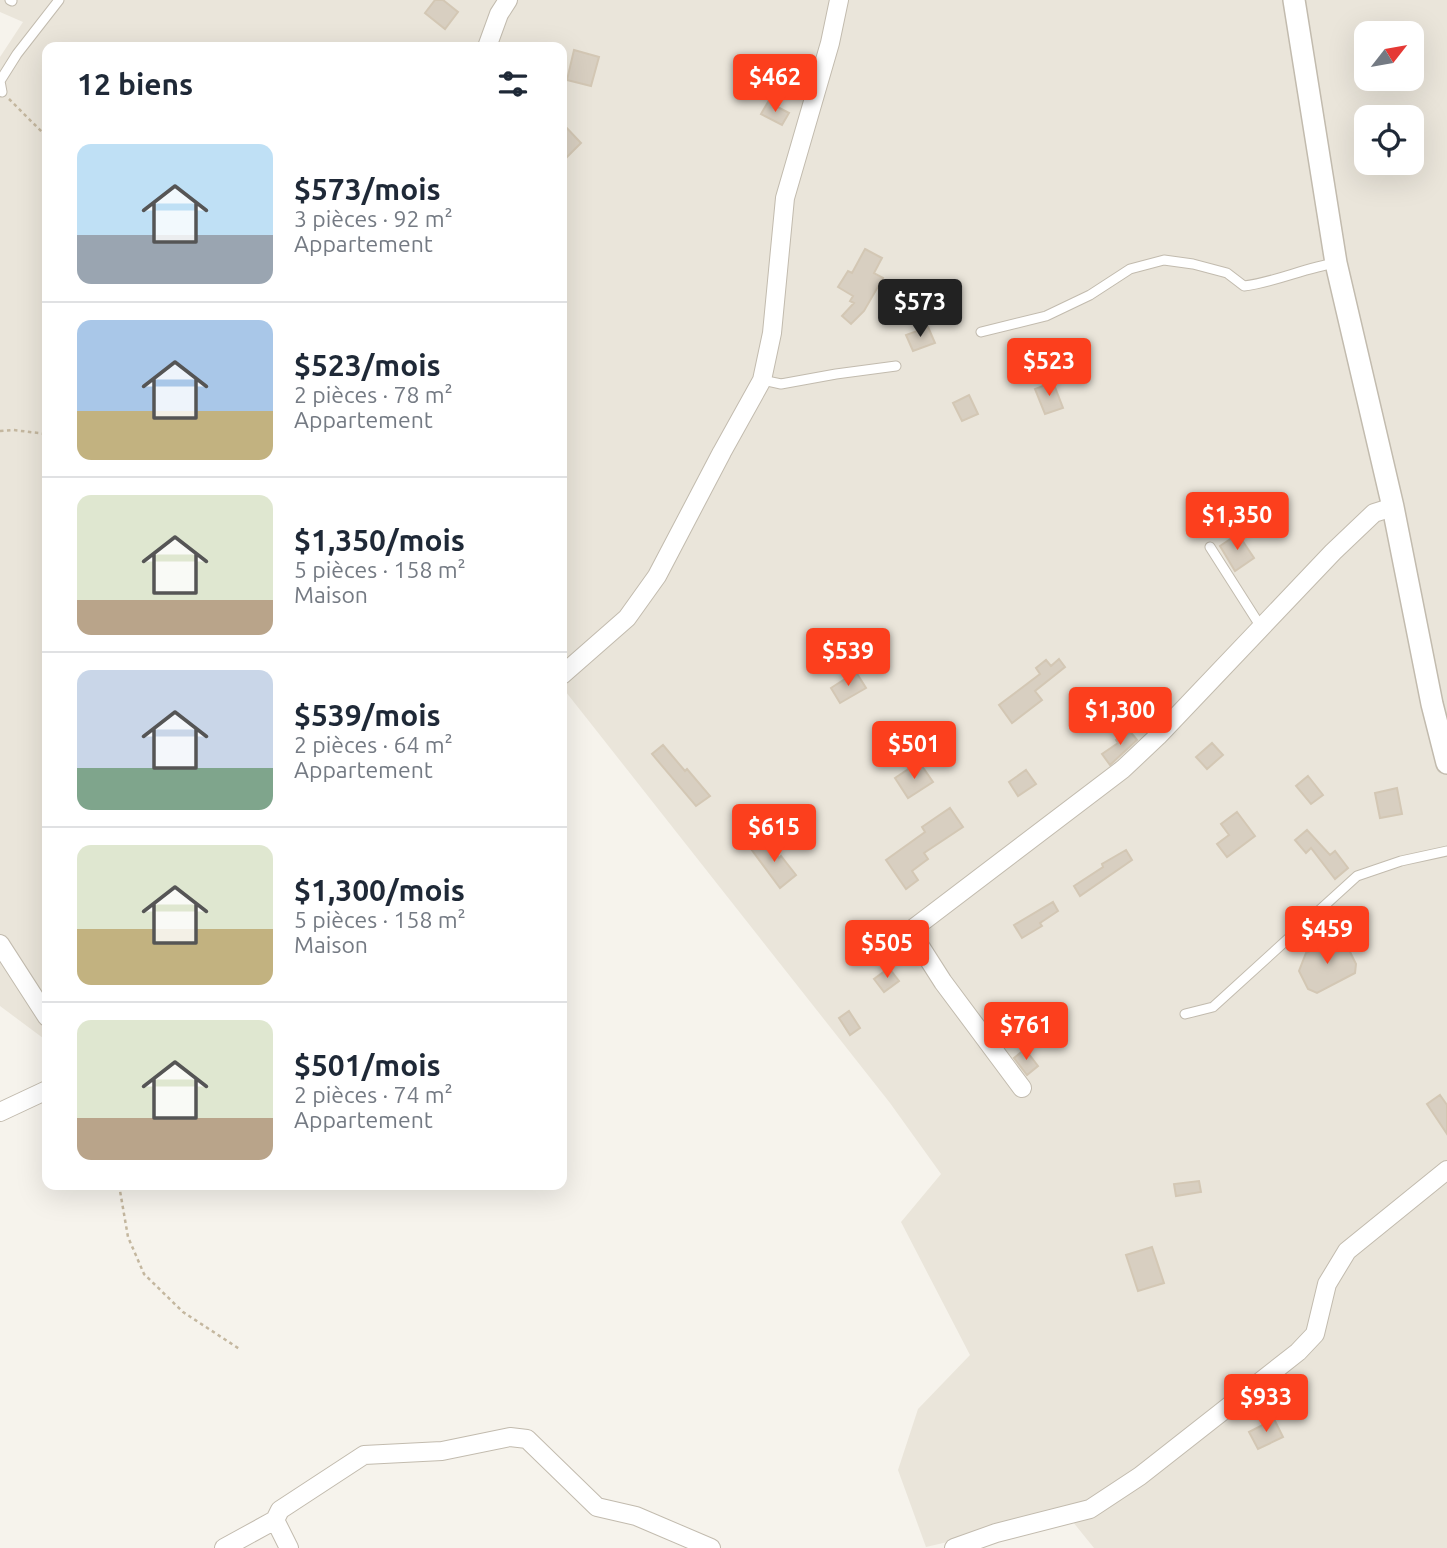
<!DOCTYPE html>
<html lang="fr">
<head>
<meta charset="utf-8">
<style>
  :root { --surface:#fff; --page:#f6f6f7; --text:#1f2937; --muted:#747a83; --line:#e0e1e3; --accent:#fc3f1d }
  body { margin:0; font-family:Ubuntu,sans-serif; background:var(--page); color:var(--text); height:100vh; display:flex; flex-direction:column; font-size:26px; white-space:nowrap }
  * { box-sizing:border-box; margin:0 }
  p { font-size:23px; color:var(--muted) }
  .icon { flex:none; width:38px; height:38px; fill:none; stroke:currentColor; stroke-width:2; stroke-linecap:round; stroke-linejoin:round }
  .map { position:relative; flex:1; overflow:hidden }
  .panel { position:absolute; left:42px; top:42px; width:525px; height:1148px; display:flex; flex-direction:column; background:var(--surface); border-radius:14px; box-shadow:0 7px 28px #0002 }
  .panel>* { flex:none }
  .needle { width:46px; rotate:59deg }
  .fabs { position:absolute; left:1354px; top:21px; display:grid; gap:14px }
  .fabs a { display:grid; place-items:center; width:70px; height:70px; border-radius:14px; background:var(--surface); box-shadow:0 7px 28px #0002; font-size:35px }
  .price { position:absolute; translate:-50% -60px; padding:0 16px; border-radius:7px; background:var(--accent); color:#fff; font-size:23px; line-height:46px; filter:drop-shadow(0 2px 4px #0008) }
  .price::after { content:''; position:absolute; left:50%; top:42px; width:21px; height:16px; margin-left:-10px; background:inherit; clip-path:polygon(0 0,100% 0,50% 100%) }
  .price.selected { background:#222; color:#fff }
  ul { padding:0; list-style:none }
  li { display:flex; align-items:center; gap:21px; height:175px; padding:0 35px }
  li+li { border-top:2px solid var(--line) }
  li span { display:grid; place-items:center; flex:none; width:196px; height:140px; border-radius:14px; color:#555 }
  li>.icon { margin-inline-start:auto }
  span .icon { width:84px; height:84px; fill:#fffc; stroke-width:1 }
  li b { font-size:30px }
  h2 { display:flex; justify-content:space-between; align-items:center; height:84px; padding:0 35px; font-size:30px }
  .map>svg:first-child { display:block }
  .residential { fill:#eae5da; fill-rule:evenodd }
  .building { fill:#d8cfc1; stroke:#d3c7b4; stroke-width:2 }
  .lines { fill:none; stroke-linecap:round; stroke-linejoin:round }
  .service-casing { stroke:#c2bbae; stroke-width:11 }
  .minor-casing { stroke:#c2bbae; stroke-width:20 }
  .tertiary-casing { stroke:#c2bbae; stroke-width:24 }
  .path { stroke:#c4b79f; stroke-width:2.5; stroke-dasharray:3.5 3.5; stroke-linecap:butt }
  .service { stroke:#fff; stroke-width:9 }
  .minor { stroke:#fff; stroke-width:18 }
  .tertiary { stroke:#fff; stroke-width:21 }
</style>
</head>
<body>
<div class="map">
<svg width="1447" height="1548" viewBox="0 0 1447 1548">
  <rect width="100%" height="100%" fill="#f6f3ec"/>
  <path class="residential" d="M0,0H1447V1548H1094L1073,1522L995,1531L926,1547L898,1470L918,1409L970,1355L901,1222L941,1174L890,1103L562,687V47H47V1041L0,1006V57L23,22L0,12ZM1367,33H1412V79H1367ZM1367,117H1412V163H1367Z"/>
  <path class="building" d="M435,0H443L458,12L445,29L425,13Z
    M574,50L599,57L591,86L567,80Z
    M768,102L789,113L782,125L761,114Z
    M562,123L581,143L562,162Z
    M865,249L882,258L874,273L883,278L864,311L851,324L842,316L854,303L850,301L853,296L838,287L848,271L852,273Z
    M928,327L935,343L913,351L906,335Z
    M1053,382L1063,408L1045,414L1035,389Z
    M969,395L978,414L962,421L953,403Z
    M1238,534L1254,558L1235,571L1220,546Z
    M1059,659L1065,667L1035,691L1042,700L1012,723L999,705L1040,674L1036,668L1046,660L1051,666Z
    M856,672L866,688L840,703L831,688Z
    M1128,729L1137,740L1110,765L1102,754L1118,743L1116,740Z
    M1212,743L1223,755L1207,769L1196,757Z
    M663,745L685,771L687,769L710,796L696,806L652,754Z
    M922,766L933,782L908,798L895,778L910,768L912,772Z
    M1026,770L1036,784L1018,796L1009,782Z
    M1308,776L1323,795L1311,804L1296,786Z
    M1397,788L1402,814L1380,818L1375,793Z
    M950,808L963,827L924,853L928,859L912,871L918,880L906,889L886,860L925,832L922,827Z
    M1237,812L1255,836L1227,857L1217,844L1229,835L1221,824Z
    M1307,830L1330,855L1335,851L1348,868L1335,879L1311,848L1306,853L1295,840Z
    M764,839L779,858L781,856L796,875L780,888L751,849Z
    M1126,850L1132,860L1080,896L1074,886L1103,867L1102,864Z
    M1053,902L1058,911L1040,923L1042,926L1022,938L1014,925Z
    M1327,942L1347,946L1356,964L1355,973L1317,993L1308,989L1299,971L1306,953Z
    M889,968L899,981L884,992L874,979Z
    M849,1011L860,1028L850,1035L839,1018Z
    M1025,1049L1038,1066L1027,1075L1014,1058Z
    M1440,1095L1447,1105V1134L1427,1104Z
    M1199,1181L1201,1192L1176,1196L1174,1184Z
    M1152,1247L1164,1283L1138,1291L1126,1255Z
    M1274,1419L1283,1437L1258,1449L1249,1432Z"/>
  <g class="lines">
    <defs>
      <path id="service" d="M10,0L12,1
        M2,92L0,81L17,54L59,0
        M981,332L1046,316L1090,295L1130,269L1164,260L1193,264L1227,273L1244,286C1276,282 1304,268 1336,263
        M762,380L781,384L836,374L896,366
        M1210,547L1261,627
        M1185,1014L1213,1007L1357,876L1401,861L1447,851"/>
      <path id="minor" d="M487,47L499,14L508,0
        M562,675L627,618L657,576L722,452L762,380L772,333L785,198L830,43L839,0
        M0,944L47,1017
        M1022,1088L943,982L920,946L914,928L1123,769L1158,736L1333,552L1374,513L1393,507
        M0,1112L47,1090
        M224,1548L275,1520
        M289,1548L275,1520L280,1510L364,1455L442,1451L510,1437L527,1439L597,1507L636,1516L711,1548
        M954,1548L996,1533L1090,1509L1140,1476L1298,1352L1315,1334L1327,1284L1347,1251L1447,1170"/>
      <path id="tertiary" d="M1294,0L1336,263L1393,507L1432,704L1447,763"/>
    </defs>
    <use href="#service" class="service-casing"/>
    <use href="#minor" class="minor-casing"/>
    <use href="#tertiary" class="tertiary-casing"/>
    <path class="path" d="M9,99L47,137
      M0,431L13,430L47,434
      M119,1185L128,1237L144,1274L183,1312L241,1350"/>
    <use href="#service" class="service"/>
    <use href="#minor" class="minor"/>
    <use href="#tertiary" class="tertiary"/>
  </g>
</svg>
<div class="fabs">
<a><svg class="needle" viewBox="-14 -14 28 28"><path d="M0-13l5 13h-10z" fill="#e53935"/><path d="M0 13l5-13h-10z" fill="#747a83"/></svg></a>
<a><svg class="icon" aria-label="locate" viewBox="0 0 24 24"><circle cx="12" cy="12" r="6"/><path d="M12 2v4M12 18v4M2 12h4M18 12h4"/></svg></a>
</div>
<b class="price" style="left:775px;top:114px">$462</b>
<b class="price selected" style="left:920px;top:339px">$573</b>
<b class="price" style="left:1049px;top:398px">$523</b>
<b class="price" style="left:1237px;top:552px">$1,350</b>
<b class="price" style="left:848px;top:688px">$539</b>
<b class="price" style="left:1120px;top:747px">$1,300</b>
<b class="price" style="left:914px;top:781px">$501</b>
<b class="price" style="left:774px;top:864px">$615</b>
<b class="price" style="left:1327px;top:966px">$459</b>
<b class="price" style="left:887px;top:980px">$505</b>
<b class="price" style="left:1026px;top:1062px">$761</b>
<b class="price" style="left:1266px;top:1434px">$933</b>
<section class="panel">
<h2>12 biens<svg class="icon" aria-label="filters" viewBox="0 0 24 24"><path d="M4 7h16M4 17h16"/><circle cx="9" cy="7" r="2"/><circle cx="15" cy="17" r="2"/></svg></h2>
<ul>
<li><span style="background:linear-gradient(#bfe0f5 65%,#9aa5b1 0)"><svg class="icon" aria-label="home" viewBox="0 0 24 24"><path d="M3 11l9-7 9 7M6 9v11h12V9"/></svg></span><div><b>$573/mois</b><p>3 pièces · 92 m²</p><p>Appartement</p></div></li>
<li><span style="background:linear-gradient(#a9c7e8 65%,#c2b280 0)"><svg class="icon" aria-label="home" viewBox="0 0 24 24"><path d="M3 11l9-7 9 7M6 9v11h12V9"/></svg></span><div><b>$523/mois</b><p>2 pièces · 78 m²</p><p>Appartement</p></div></li>
<li><span style="background:linear-gradient(#dfe7d0 75%,#b9a48a 0)"><svg class="icon" aria-label="home" viewBox="0 0 24 24"><path d="M3 11l9-7 9 7M6 9v11h12V9"/></svg></span><div><b>$1,350/mois</b><p>5 pièces · 158 m²</p><p>Maison</p></div></li>
<li><span style="background:linear-gradient(#c9d6e8 70%,#7fa58c 0)"><svg class="icon" aria-label="home" viewBox="0 0 24 24"><path d="M3 11l9-7 9 7M6 9v11h12V9"/></svg></span><div><b>$539/mois</b><p>2 pièces · 64 m²</p><p>Appartement</p></div></li>
<li><span style="background:linear-gradient(#dfe7d0 60%,#c2b280 0)"><svg class="icon" aria-label="home" viewBox="0 0 24 24"><path d="M3 11l9-7 9 7M6 9v11h12V9"/></svg></span><div><b>$1,300/mois</b><p>5 pièces · 158 m²</p><p>Maison</p></div></li>
<li><span style="background:linear-gradient(#dfe7d0 70%,#b9a48a 0)"><svg class="icon" aria-label="home" viewBox="0 0 24 24"><path d="M3 11l9-7 9 7M6 9v11h12V9"/></svg></span><div><b>$501/mois</b><p>2 pièces · 74 m²</p><p>Appartement</p></div></li>
</ul>
</section>
</div>
</body>
</html>
